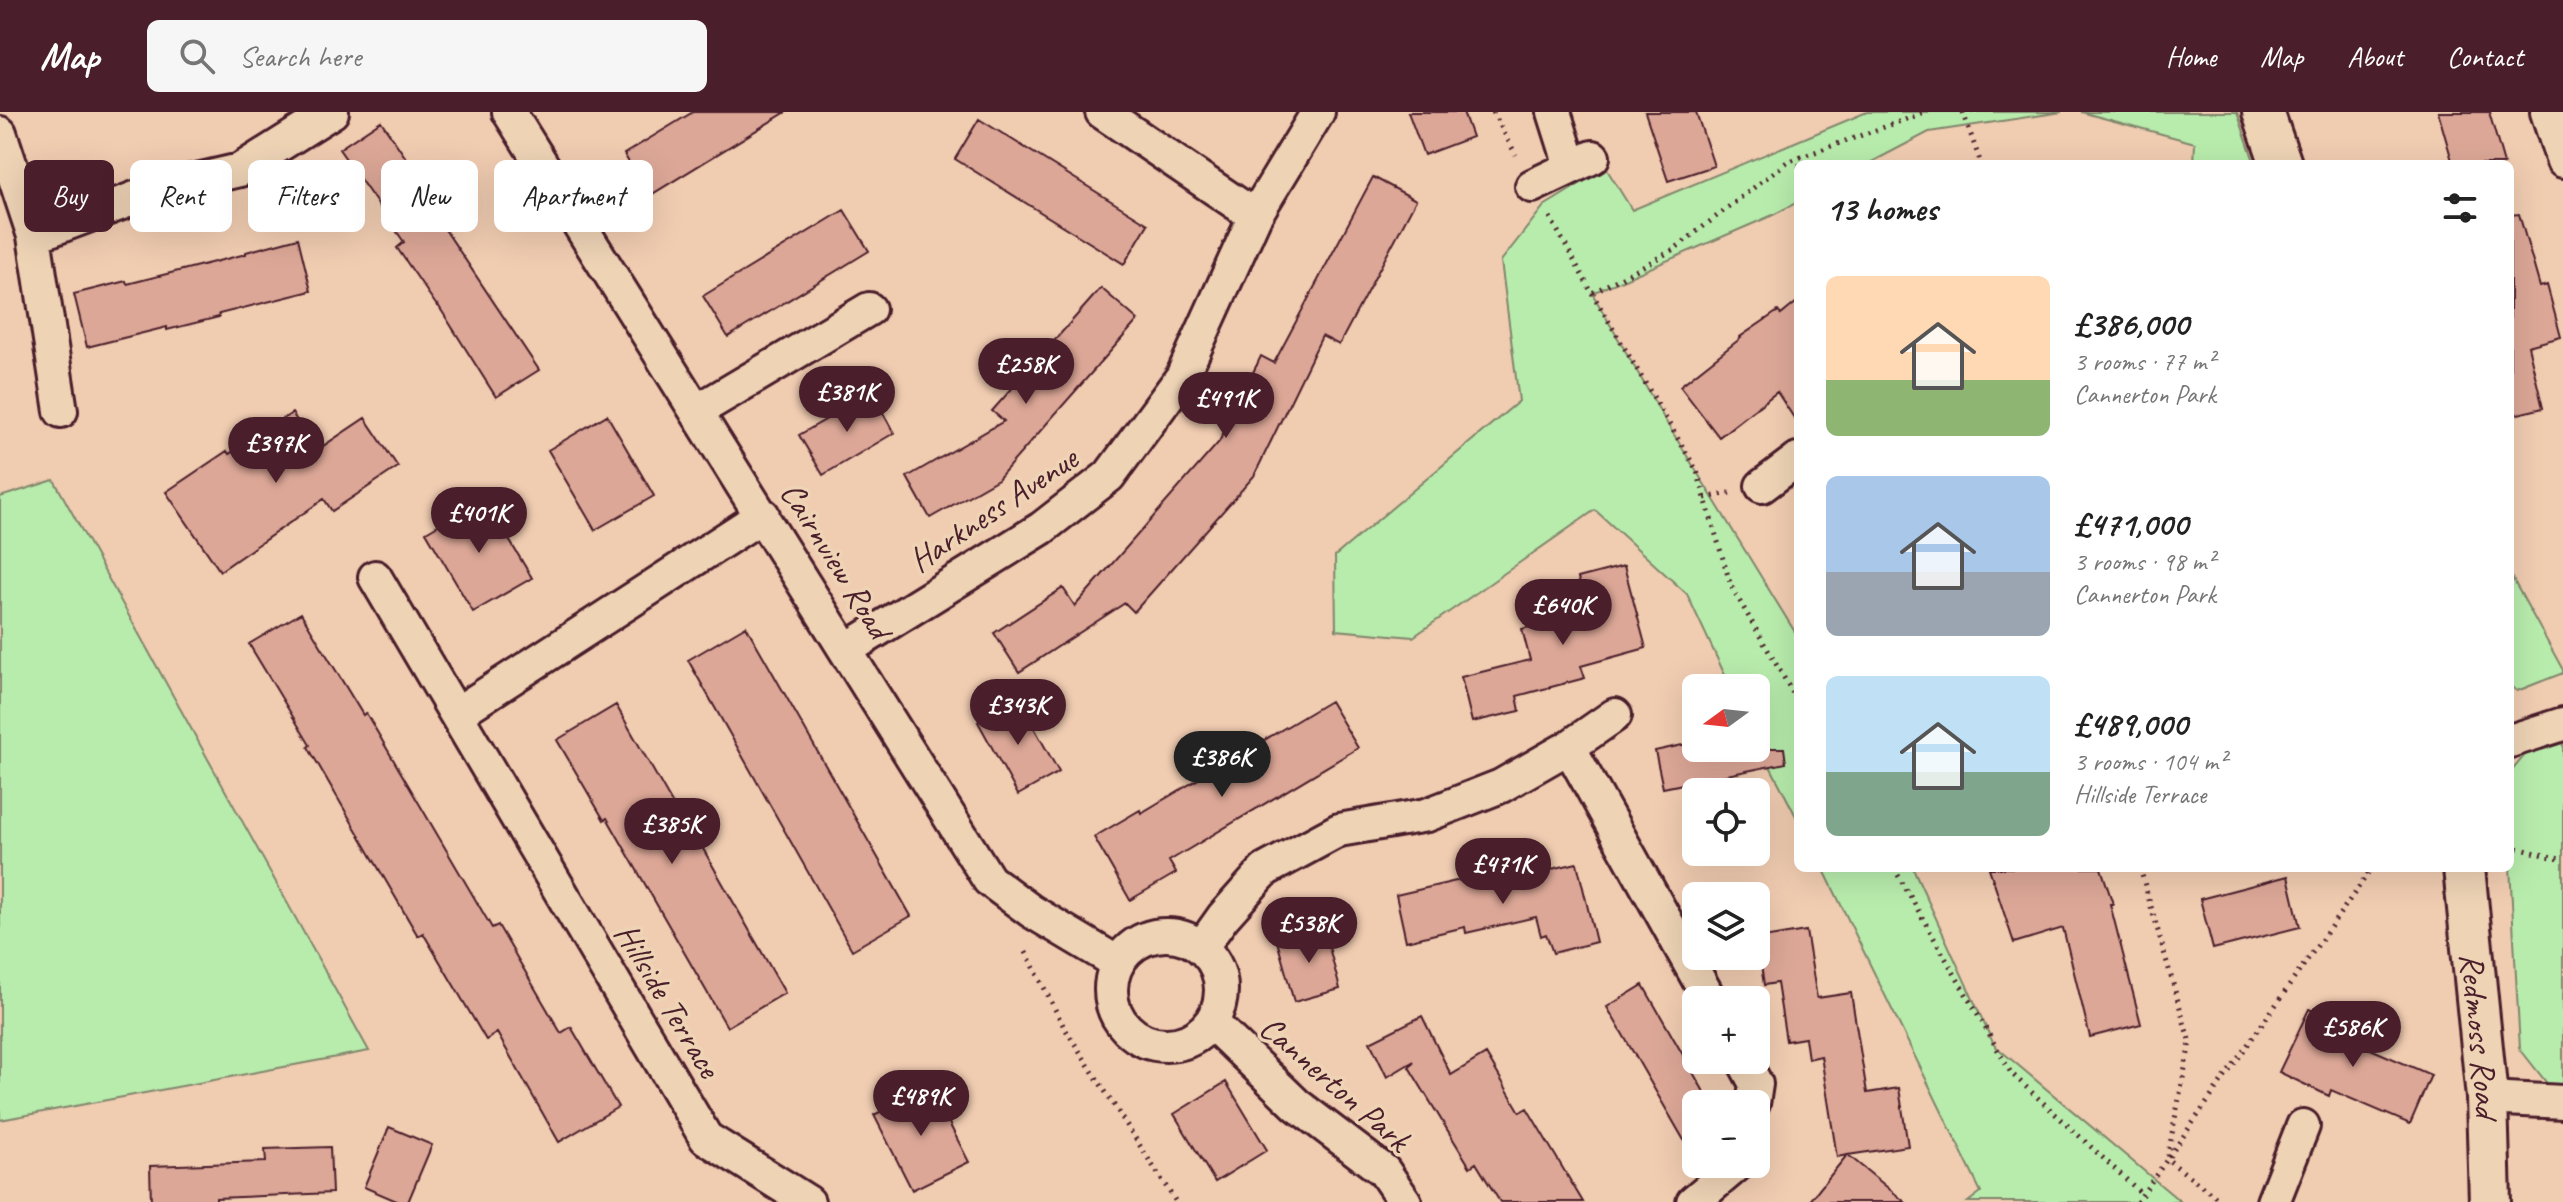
<!DOCTYPE html>
<html lang="en">
<head>
<meta charset="utf-8">
<style>
  :root { --surface:#fff; --page:#f6f6f6; --text:#222; --muted:#767676; --accent:#4a1f2b }
  body { margin:0; font-family:Caveat,sans-serif; background:var(--page); color:var(--text); height:100vh; display:flex; flex-direction:column; font-size:30px; white-space:nowrap }
  * { box-sizing:border-box; margin:0 }
  p { font-size:26px; color:var(--muted) }
  .icon { flex:none; width:44px; height:44px; fill:none; stroke:currentColor; stroke-width:2; stroke-linecap:round; stroke-linejoin:round }
  .map { position:relative; flex:1; overflow:hidden }
  .panel { position:absolute; left:1794px; top:48px; width:720px; height:712px; display:flex; flex-direction:column; background:var(--surface); border-radius:12px; box-shadow:0 8px 32px #0002 }
  .panel>* { flex:none }
  .top-card { position:absolute; left:24px; top:48px; width:760px; height:72px; display:flex; gap:16px }
  .needle { width:52px; rotate:255deg }
  .buttons { position:absolute; left:1682px; top:562px; display:grid; gap:16px }
  .buttons a { display:grid; place-items:center; width:88px; height:88px; border-radius:12px; background:var(--surface); box-shadow:0 8px 32px #0002; font-size:40px }
  .price { position:absolute; translate:-50% -68px; padding:0 18px; border-radius:28px; background:var(--accent); color:#fff; font-size:26px; line-height:52px; filter:drop-shadow(0 2px 4px #0008) }
  .price::after { content:''; position:absolute; left:50%; top:48px; width:24px; height:18px; margin-left:-12px; background:inherit; clip-path:polygon(0 0,100% 0,50% 100%) }
  .price.current { background:#222; color:#fff }
  ul { padding:0; list-style:none }
  li { display:flex; align-items:center; gap:24px; height:200px; padding:0 32px }
  li span { display:grid; place-items:center; flex:none; width:224px; height:160px; border-radius:12px; color:#555 }
  li>.icon { margin-inline-start:auto }
  span .icon { width:96px; height:96px; fill:#fffc; stroke-width:1 }
  li b { font-size:34px }
  h2 { display:flex; justify-content:space-between; align-items:center; height:96px; padding:0 32px; font-size:34px }
  .pill { padding:0 28px; border-radius:12px; background:var(--surface); box-shadow:0 8px 32px #0002; font-size:28px; line-height:72px }
  .pill.current { background:var(--accent); color:#fff }
  header { display:flex; align-items:center; gap:48px; box-sizing:border-box; height:112px; padding:0 40px; background:var(--accent); color:#fff }
  header strong { font-size:38px }
  nav { display:flex; gap:44px; margin-inline-start:auto; font-size:28px }
  .search { width:560px; height:72px; background:var(--page); display:flex; align-items:center; gap:20px; box-sizing:border-box; padding:0 28px; border-radius:12px; color:var(--muted); font-size:30px }
  .map>svg:first-child { display:block }
  .green { fill:#b8ecac; stroke:#81866c; stroke-width:2 }
  .building { fill:#dca797; stroke:#4a1f2b; stroke-width:2 }
  .lines { fill:none; stroke-linecap:round; stroke-linejoin:round }
  .minor-casing { stroke:#4a1f2b; stroke-width:38 }
  .tertiary-casing { stroke:#4a1f2b; stroke-width:46 }
  .path { stroke:#4a1f2b; stroke-width:5; stroke-dasharray:2 6; stroke-linecap:butt }
  .minor { stroke:#eed3b5; stroke-width:32 }
  .tertiary { stroke:#eed3b5; stroke-width:40 }
  .labels { text-anchor:middle; dominant-baseline:central; stroke-width:7; stroke-linejoin:round; paint-order:stroke }
  .street-label { font-size:34px; fill:#4a1f2b; stroke:#eed3b5 }
</style>
</head>
<body>
<header>
<strong>Map</strong>
<div class="search"><svg class="icon" aria-label="search" viewBox="0 0 24 24"><circle cx="10" cy="10" r="6"/><path d="M15 15l6 6"/></svg>Search here</div>
<nav><a>Home</a><a>Map</a><a>About</a><a>Contact</a></nav>
</header>
<div class="map">
<svg width="2563" height="1090" viewBox="0 0 2563 1090">
  <rect width="100%" height="100%" fill="#f0ccb1"/>
  <filter id="ink" filterUnits="userSpaceOnUse"><feTurbulence type="fractalNoise" baseFrequency=".0125" numOctaves="2"/><feDisplacementMap in="SourceGraphic" scale="16" xChannelSelector="R" yChannelSelector="G"/><feConvolveMatrix kernelMatrix="1 2 1 2 8 2 1 2 1" color-interpolation-filters="sRGB"/></filter>
  <g filter="url(#ink)">
    <path class="green" d="M1867,0H2062L1929,20L1868,52H1798V90L1773,103L1592,181L1665,308L1798,525V708L1756,627V576H1731L1687,482L1595,398L1413,525L1336,518L1335,444L1519,289L1501,149L1544,94L1606,56L1632,98Z
      M2081,0H2237L2255,52H2194L2195,31Z
      M54,368L369,939L0,1008V385Z
      M2510,462L2563,558V561L2517,579L2510,574Z
      M2563,612V977L2550,975L2520,937L2510,754V661L2546,617Z
      M1823,756H1913L1994,933L2181,1090H1968L1981,1080Z"/>
    <path class="building" d="M693,0H786L649,84L624,42Z
      M1408,0H1463L1472,25L1424,43Z
      M1645,0H1696L1714,54L1668,69Z
      M2438,0H2489L2504,52H2453Z
      M979,7L1148,112L1124,152L955,47Z
      M381,9L420,67L414,71L539,258L496,285L438,193L437,194L397,136L404,130L339,37Z
      M1373,65L1416,88L1339,233L1322,224L1254,364L1134,500L1125,491L1019,560L994,521L1063,476L1075,494L1219,330L1261,244L1274,251Z
      M844,98L869,139L728,225L703,184Z
      M2519,102L2540,175L2547,173L2561,225L2528,234L2543,296L2510,304V103Z
      M298,126L311,179L219,202V205L167,218V215L87,235L74,182L126,169L127,172L246,142V140Z
      M1101,176L1138,208L998,367L930,406L907,365L1004,309L992,299Z
      M1798,189V312L1777,280L1719,325L1680,274L1741,226L1740,225L1778,199L1781,203Z
      M872,281L894,321L823,363L799,323Z
      M292,301L317,338L365,306L398,355L332,399L324,387L220,459L166,380L227,339L229,342Z
      M607,303L654,384L595,418L548,338Z
      M484,386L532,466L473,500L426,420Z
      M1624,454L1646,536L1581,554L1585,566L1517,584L1520,599L1472,610L1461,565L1530,548L1522,517L1587,499L1578,466Z
      M301,501L363,603L366,601L492,816L498,813L561,921L571,915L618,995L559,1030L497,921L486,928L423,821L418,824L308,635L310,633L249,532Z
      M746,514L911,804L852,838L688,548Z
      M1018,587L1059,660L1018,683L978,610Z
      M1330,589L1358,636L1169,749L1176,761L1130,788L1094,725L1140,698L1141,701Z
      M616,593L677,700L681,698L785,881L727,915L607,706L604,708L557,628Z
      M1696,630V636H1784L1786,651L1663,676L1655,639Z
      M1577,751L1596,830L1553,841L1546,822L1541,824L1536,805L1466,821L1465,815L1406,829L1396,783L1499,759L1501,769Z
      M1989,756H2101L2113,792H2110L2141,912L2090,925L2063,816L2014,831Z
      M2288,764L2300,815L2213,837L2200,787Z
      M1324,816L1340,877L1294,890L1277,829Z
      M1806,819L1817,886L1851,881L1867,981L1899,976L1908,1034L1848,1043L1905,1090H1809L1847,1043L1837,1045L1821,944L1808,947L1805,926L1786,929L1777,871L1764,873L1757,827Z
      M1643,873L1711,992H1696V1049L1607,895Z
      M2309,897L2359,920L2354,930L2431,963L2410,1012L2331,978L2329,984L2279,960Z
      M1422,904L1451,963L1486,942L1520,1000L1527,996L1583,1090H1500L1476,1051L1470,1055L1409,955L1414,949L1387,965L1370,930Z
      M1226,970L1267,1038L1215,1070L1174,1002Z
      M930,974L969,1050L912,1078L874,1003Z
      M389,1015L432,1033L408,1090H399L364,1075Z
      M330,1035L332,1081L216,1086V1090H151L150,1054L266,1050L265,1037Z"/>
    <g class="lines">
      <defs>
        <path id="minor" d="M509,0L989,768L1031,799L1118,851
          M1102,0L1255,104
          M1554,0L1571,54
          M2547,0L2563,49
          M0,21L34,124L61,299
          M1532,74L1593,45
          M34,124L162,76L240,58L332,0
          M697,299L869,197
          M1762,374L1798,347
          M375,465L706,1026L808,1090
          M847,537L1042,416L1109,364L1182,265L1255,104L1318,0
          M456,602L763,403
          M2510,629L2563,612
          M1569,635L1615,603
          M1111 878a55 55 0 1 1 110 0a55 55 0 1 1-110 0Z
          M1201,836L1223,805L1265,758L1339,718L1427,703L1501,674L1569,635L1710,888
          M1212,911L1297,993L1384,1059L1405,1090
          M1743,948L1756,972L1753,992
          M2487,986L2563,990
          M1693,1090L1738,1052
          M2273,1090L2303,1014"/>
        <g id="tertiary">
          <path d="M2263,0L2281,52"/>
          <path id="s1" d="M2464,756L2487,986L2490,1090"/>
        </g>
      </defs>
      <use href="#minor" class="minor-casing"/>
      <use href="#tertiary" class="tertiary-casing"/>
      <path class="path" d="M1493,0L1516,43
        M1963,0L1981,52
        M1550,105L1592,181L1673,138L1787,50L1926,0
        M1592,181L1697,359L1731,474L1798,590
        M1705,386L1730,381
        M2510,734L2563,748
        M1894,756L2011,961L2142,1082
        M2140,756L2190,931L2167,1047L2222,1090
        M1026,840L1064,915L1176,1090
        M2137,1090L2372,756"/>
      <use href="#minor" class="minor"/>
      <use href="#tertiary" class="tertiary"/>
    </g>
  </g>
  <g class="labels">
    <g class="street-label">
      <text transform="translate(993 397) rotate(-34)">Harkness Avenue</text>
      <text transform="translate(836 448) rotate(58)">Cairnview Road</text>
      <text transform="translate(668 888) rotate(59)">Hillside Terrace</text>
      <text stroke="none"><textPath href="#s1" startOffset="168">Redmoss Road</textPath></text>
      <text transform="translate(1335 971) rotate(41)">Cannerton Park</text>
    </g>
  </g>
</svg>
<div class="buttons">
<a><svg class="needle" viewBox="-14 -14 28 28"><path d="M0-13l5 13h-10z" fill="#e53935"/><path d="M0 13l5-13h-10z" fill="#767676"/></svg></a>
<a><svg class="icon" aria-label="locate" viewBox="0 0 24 24"><circle cx="12" cy="12" r="6"/><path d="M12 2v4M12 18v4M2 12h4M18 12h4"/></svg></a>
<a><svg class="icon" aria-label="layers" viewBox="0 0 24 24"><path d="M12 4l9 5-9 5-9-5zM3 14l9 5 9-5"/></svg></a>
<a>+</a>
<a>−</a>
</div>
<b class="price" style="left:1026px;top:294px">£258K</b>
<b class="price" style="left:847px;top:322px">£381K</b>
<b class="price" style="left:1226px;top:328px">£491K</b>
<b class="price" style="left:276px;top:373px">£397K</b>
<b class="price" style="left:479px;top:443px">£401K</b>
<b class="price" style="left:1563px;top:535px">£640K</b>
<b class="price" style="left:1018px;top:635px">£343K</b>
<b class="price current" style="left:1222px;top:687px">£386K</b>
<b class="price" style="left:672px;top:754px">£385K</b>
<b class="price" style="left:1503px;top:794px">£471K</b>
<b class="price" style="left:1309px;top:853px">£538K</b>
<b class="price" style="left:2353px;top:957px">£586K</b>
<b class="price" style="left:921px;top:1026px">£489K</b>
<div class="top-card">
<a class="pill current">Buy</a>
<a class="pill">Rent</a>
<a class="pill">Filters</a>
<a class="pill">New</a>
<a class="pill">Apartment</a>
</div>
<section class="panel">
<h2>13 homes<svg class="icon" aria-label="filters" viewBox="0 0 24 24"><path d="M4 7h16M4 17h16"/><circle cx="9" cy="7" r="2"/><circle cx="15" cy="17" r="2"/></svg></h2>
<ul>
<li><span style="background:linear-gradient(#ffd9b3 65%,#8fb573 0)"><svg class="icon" aria-label="home" viewBox="0 0 24 24"><path d="M3 11l9-7 9 7M6 9v11h12V9"/></svg></span><div><b>£386,000</b><p>3 rooms · 77 m²</p><p>Cannerton Park</p></div></li>
<li><span style="background:linear-gradient(#a9c7e8 60%,#9aa5b1 0)"><svg class="icon" aria-label="home" viewBox="0 0 24 24"><path d="M3 11l9-7 9 7M6 9v11h12V9"/></svg></span><div><b>£471,000</b><p>3 rooms · 98 m²</p><p>Cannerton Park</p></div></li>
<li><span style="background:linear-gradient(#bfe0f5 60%,#7fa58c 0)"><svg class="icon" aria-label="home" viewBox="0 0 24 24"><path d="M3 11l9-7 9 7M6 9v11h12V9"/></svg></span><div><b>£489,000</b><p>3 rooms · 104 m²</p><p>Hillside Terrace</p></div></li>
</ul>
</section>
</div>
</body>
</html>
